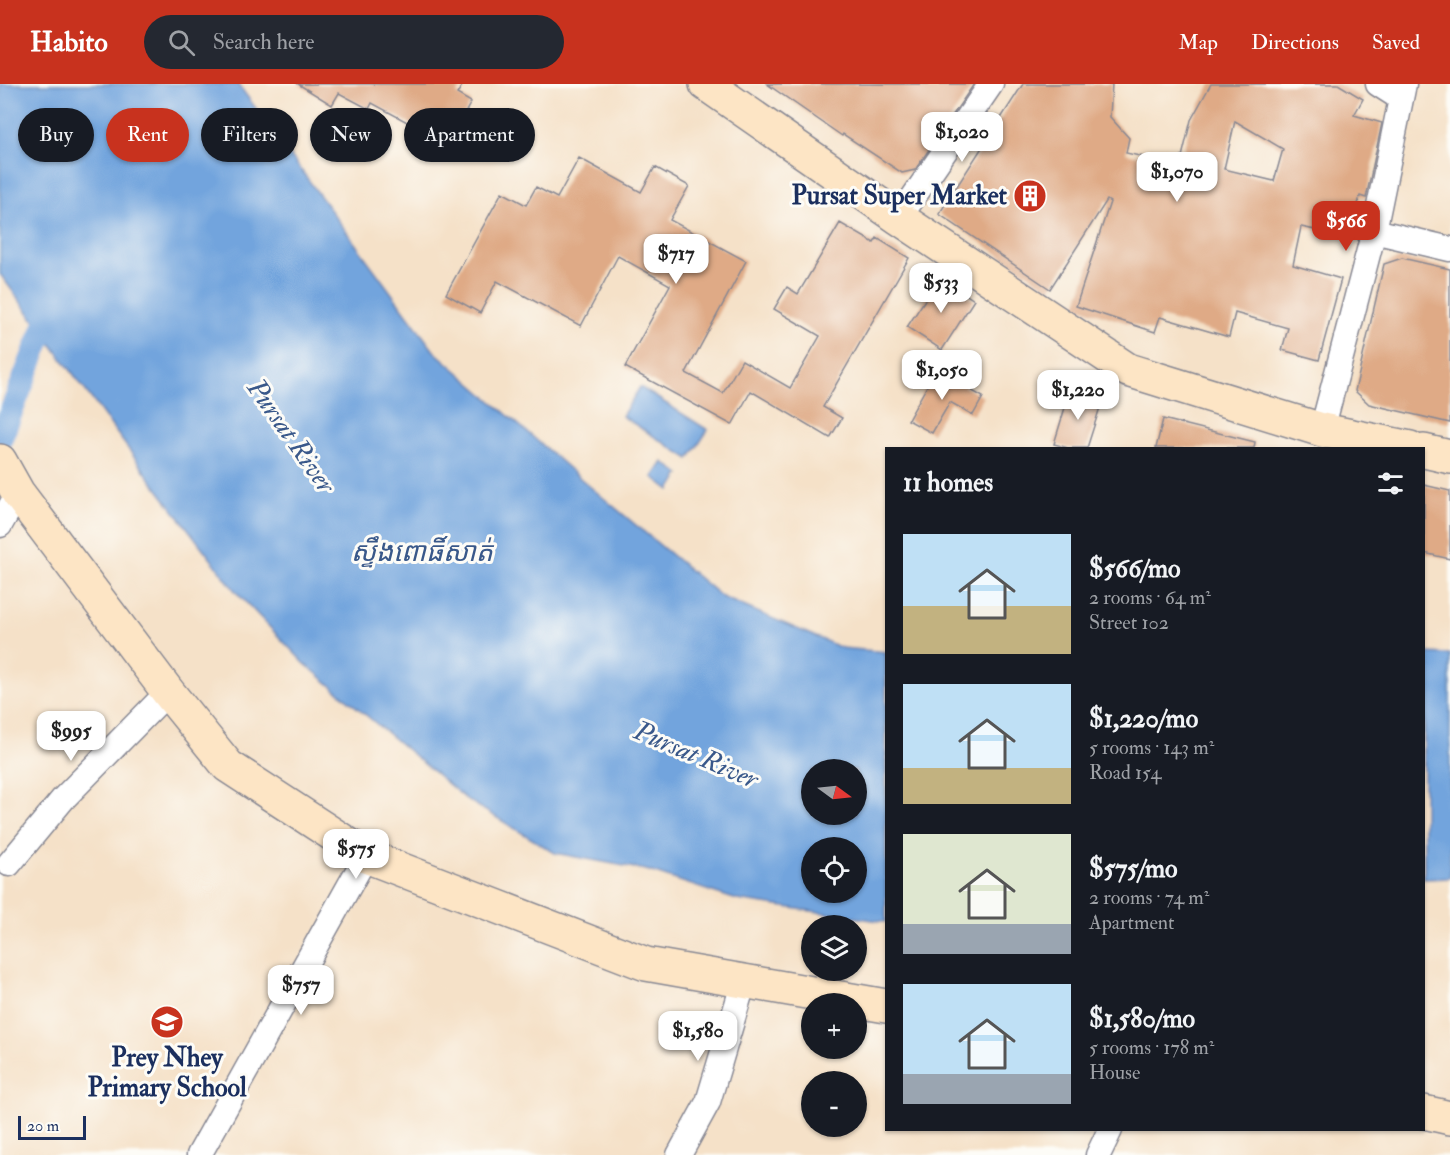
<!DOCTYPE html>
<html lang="en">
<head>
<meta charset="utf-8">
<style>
  :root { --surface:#171b24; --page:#242831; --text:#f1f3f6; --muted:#9ea1a6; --accent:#c8321e }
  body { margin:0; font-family:"IM FELL Double Pica","Noto Sans Khmer",serif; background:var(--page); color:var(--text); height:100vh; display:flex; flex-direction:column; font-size:22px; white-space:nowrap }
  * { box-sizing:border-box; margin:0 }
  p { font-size:20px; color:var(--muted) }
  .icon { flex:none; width:33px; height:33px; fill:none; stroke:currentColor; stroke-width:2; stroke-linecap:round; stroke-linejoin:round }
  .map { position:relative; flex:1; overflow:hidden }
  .drawer { position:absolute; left:885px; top:363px; width:540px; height:684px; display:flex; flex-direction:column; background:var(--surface); border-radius:0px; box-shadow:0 2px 4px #0004 }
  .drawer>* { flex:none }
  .top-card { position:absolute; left:18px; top:24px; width:570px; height:54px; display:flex; gap:12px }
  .needle { width:39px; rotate:105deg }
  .fabs { position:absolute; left:801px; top:675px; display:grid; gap:12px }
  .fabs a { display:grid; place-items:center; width:66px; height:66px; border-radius:50%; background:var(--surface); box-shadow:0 2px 4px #0004; font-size:30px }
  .scale { position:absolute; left:18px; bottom:15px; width:68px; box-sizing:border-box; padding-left:6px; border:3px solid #1b2f5e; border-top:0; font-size:16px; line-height:21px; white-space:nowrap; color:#1b2f5e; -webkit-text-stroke:4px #fdfcf7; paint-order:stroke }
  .price { position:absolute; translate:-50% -51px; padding:0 14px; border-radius:12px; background:#fff; color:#222; font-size:20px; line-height:39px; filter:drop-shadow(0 2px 3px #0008) }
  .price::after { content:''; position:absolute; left:50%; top:36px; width:18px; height:14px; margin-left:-9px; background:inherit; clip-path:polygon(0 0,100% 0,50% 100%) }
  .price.on { background:var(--accent); color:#fff }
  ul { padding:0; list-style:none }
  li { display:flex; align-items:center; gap:18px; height:150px; padding:0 18px }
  li span { display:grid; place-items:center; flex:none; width:168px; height:120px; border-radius:0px; color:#555 }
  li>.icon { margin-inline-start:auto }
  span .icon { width:72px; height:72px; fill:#fffc; stroke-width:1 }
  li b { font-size:26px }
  h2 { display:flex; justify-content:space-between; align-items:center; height:72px; padding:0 18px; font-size:26px }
  .chip { padding:0 21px; border-radius:27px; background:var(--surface); box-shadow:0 2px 4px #0004; font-size:21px; line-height:54px }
  .chip.on { background:var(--accent); color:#fff }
  header { display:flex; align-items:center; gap:36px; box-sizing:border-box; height:84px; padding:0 30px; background:var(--accent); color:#fff }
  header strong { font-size:28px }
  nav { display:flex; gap:33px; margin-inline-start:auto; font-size:21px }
  .search { width:420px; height:54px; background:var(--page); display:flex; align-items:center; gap:15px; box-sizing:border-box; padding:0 21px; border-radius:33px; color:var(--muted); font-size:22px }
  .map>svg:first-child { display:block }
  .water { fill:#72a4dd; stroke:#466a9e; stroke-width:1.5; fill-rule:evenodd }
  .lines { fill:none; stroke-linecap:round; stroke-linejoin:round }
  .canal { stroke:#72a4dd; stroke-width:24 }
  .building { fill:#dfaa86; fill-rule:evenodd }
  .street-casing { stroke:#888893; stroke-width:27 }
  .secondary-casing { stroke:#888893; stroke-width:36 }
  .street { stroke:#fff; stroke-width:24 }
  .secondary { stroke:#fde5c5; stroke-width:33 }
  .labels { text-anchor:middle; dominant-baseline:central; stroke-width:6; stroke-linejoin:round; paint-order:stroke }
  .poi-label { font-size:26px; font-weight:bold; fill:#1b2f5e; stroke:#fdfcf7; text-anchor:end }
  .water-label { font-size:27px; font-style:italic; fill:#39588a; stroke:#fdfcf7 }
</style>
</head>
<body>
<header>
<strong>Habito</strong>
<div class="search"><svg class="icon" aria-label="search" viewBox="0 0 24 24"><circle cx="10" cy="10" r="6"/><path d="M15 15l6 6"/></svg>Search here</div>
<nav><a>Map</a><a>Directions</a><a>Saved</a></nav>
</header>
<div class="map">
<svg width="1450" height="1071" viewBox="0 0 1450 1071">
  <rect width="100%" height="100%" fill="#fdfcf7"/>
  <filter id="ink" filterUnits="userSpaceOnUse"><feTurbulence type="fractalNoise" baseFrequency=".0167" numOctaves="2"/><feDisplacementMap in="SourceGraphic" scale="12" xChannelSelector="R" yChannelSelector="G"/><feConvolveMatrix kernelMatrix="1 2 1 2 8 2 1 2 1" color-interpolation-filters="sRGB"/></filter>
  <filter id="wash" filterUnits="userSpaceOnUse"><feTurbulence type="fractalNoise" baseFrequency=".008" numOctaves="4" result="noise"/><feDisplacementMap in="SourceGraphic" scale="24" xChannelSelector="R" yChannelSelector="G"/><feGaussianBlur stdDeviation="1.35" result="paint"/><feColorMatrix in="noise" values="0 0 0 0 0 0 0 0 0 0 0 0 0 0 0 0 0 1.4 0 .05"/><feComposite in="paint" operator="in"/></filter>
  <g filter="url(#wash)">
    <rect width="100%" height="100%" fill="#f5e1c8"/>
    <path class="water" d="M0,0H238L434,267L588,401L722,513L842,564L886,568V838L737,816L646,786L555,769L466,715L304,579L236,508L157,404L0,190ZM812,686H856V730H812ZM812,764H856V808H812Z
      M640,303L708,346L689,375L622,332Z
      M663,378L680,390L670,406L653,393Z
      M1424,569L1450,570V794L1424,795Z"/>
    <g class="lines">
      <path class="canal" d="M0,356L54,219"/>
    </g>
    <g id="blocks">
      <path class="building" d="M298,0H463L457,10L471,18L448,60L372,19L369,25L339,9L332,21Z
        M767,0H974L915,86L902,89L843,50L842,52Z
        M1023,0H1112L1110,33L1129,54L1126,69L1180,81L1191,36L1211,0H1338L1363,15L1354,31L1382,39L1366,114L1360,112L1351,150L1321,143L1320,147L1301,143L1293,181L1341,195L1319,276L1282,266L1288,244L1235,229L1229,253L1160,233L1155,248L1076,222L1110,118L1107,116L1050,205L939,130ZM1235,37L1283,65L1274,97L1224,85Z
        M579,74L641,108L655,83L689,102L670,136L746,177L686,289L723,309L742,276L790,304L820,252L774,225L787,203L798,210L840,139L874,159L877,154L909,174L823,323L842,334L830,354L751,307L732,341L625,283L670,201L618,172L581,242L497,197L480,229L446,210L502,108L526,121L536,103L557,114Z
        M1402,174L1450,185V339L1369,320L1355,307L1384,180Z
        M940,193L974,216L942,266L907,243Z
        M936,286L983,313L973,331L950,318L932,349L908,336Z
        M1070,307L1102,317L1087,364H1068L1054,360Z
        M1163,335L1255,358L1254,364H1156Z
        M1424,401L1450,407V475L1424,469Z"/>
    </g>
  </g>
  <g filter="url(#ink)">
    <use href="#blocks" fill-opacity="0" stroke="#888893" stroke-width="1.5"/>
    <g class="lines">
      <defs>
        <path id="street" d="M1378,0L1400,14
          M899,134L991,0
          M1374,147L1450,165
          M1322,346L1374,147L1404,0
          M0,441L18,409
          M9,780L63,715L168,608
          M199,1071L366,772
          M679,1071L708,1018L744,897
          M1098,1071L1110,1046"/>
        <path id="secondary" d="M706,0L899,134L1128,286L1322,346L1410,364
          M1424,367L1450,373
          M0,377L18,409L168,608L228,682L366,772L646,880L886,922
          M1424,1028L1450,1034"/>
      </defs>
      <use href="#street" class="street-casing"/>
      <use href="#secondary" class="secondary-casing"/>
      <use href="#street" class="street"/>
      <use href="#secondary" class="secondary"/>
    </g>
  </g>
  <defs>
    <symbol id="building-disc" viewBox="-11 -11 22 22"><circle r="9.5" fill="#c8321e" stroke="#fdfcf7"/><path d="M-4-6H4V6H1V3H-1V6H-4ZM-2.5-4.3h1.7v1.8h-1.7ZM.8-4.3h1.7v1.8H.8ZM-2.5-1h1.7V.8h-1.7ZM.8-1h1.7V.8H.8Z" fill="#fff"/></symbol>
    <symbol id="school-disc" viewBox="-11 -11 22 22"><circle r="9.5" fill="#c8321e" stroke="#fdfcf7"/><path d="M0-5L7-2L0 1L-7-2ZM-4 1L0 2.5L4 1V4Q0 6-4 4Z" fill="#fff"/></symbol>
  </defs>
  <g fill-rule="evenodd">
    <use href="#building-disc" x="1011" y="93" width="38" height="38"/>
    <use href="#school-disc" x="148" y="919" width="38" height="38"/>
  </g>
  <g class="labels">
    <g class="poi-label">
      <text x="1007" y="112">Pursat Super Market</text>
      <text x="167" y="974" text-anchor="middle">Prey Nhey<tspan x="167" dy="30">Primary School</tspan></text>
    </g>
    <g class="water-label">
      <text transform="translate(291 352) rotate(55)">Pursat River</text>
      <text x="422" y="468">ស្ទឹងពោធិ៍សាត់</text>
      <text transform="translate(696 671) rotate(23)">Pursat River</text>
    </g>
  </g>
</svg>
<div class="fabs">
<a><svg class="needle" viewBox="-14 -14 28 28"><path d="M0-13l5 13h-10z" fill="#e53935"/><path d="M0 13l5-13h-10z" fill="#9ea1a6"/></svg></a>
<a><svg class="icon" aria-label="locate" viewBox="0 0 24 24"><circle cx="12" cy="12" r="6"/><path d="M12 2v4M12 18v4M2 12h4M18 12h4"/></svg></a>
<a><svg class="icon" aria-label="layers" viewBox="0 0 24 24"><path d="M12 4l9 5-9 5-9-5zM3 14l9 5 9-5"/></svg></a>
<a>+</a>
<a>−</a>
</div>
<div class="scale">20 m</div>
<b class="price" style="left:962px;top:79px">$1,020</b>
<b class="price" style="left:1177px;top:119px">$1,070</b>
<b class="price on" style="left:1346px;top:168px">$566</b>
<b class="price" style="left:676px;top:201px">$717</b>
<b class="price" style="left:941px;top:230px">$533</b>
<b class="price" style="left:942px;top:317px">$1,050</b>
<b class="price" style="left:1078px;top:337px">$1,220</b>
<b class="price" style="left:71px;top:678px">$995</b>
<b class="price" style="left:356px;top:796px">$575</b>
<b class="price" style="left:301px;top:932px">$757</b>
<b class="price" style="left:698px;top:978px">$1,580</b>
<div class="top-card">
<a class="chip">Buy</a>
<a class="chip on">Rent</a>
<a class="chip">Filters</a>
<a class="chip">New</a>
<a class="chip">Apartment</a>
</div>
<section class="drawer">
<h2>11 homes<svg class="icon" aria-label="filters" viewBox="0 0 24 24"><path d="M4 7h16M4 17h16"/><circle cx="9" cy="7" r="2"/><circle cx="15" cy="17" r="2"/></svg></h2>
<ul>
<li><span style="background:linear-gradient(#bfe0f5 60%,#c2b280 0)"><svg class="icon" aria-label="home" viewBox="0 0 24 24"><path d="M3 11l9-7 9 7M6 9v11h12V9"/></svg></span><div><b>$566/mo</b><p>2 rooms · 64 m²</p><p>Street 102</p></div></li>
<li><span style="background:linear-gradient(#bfe0f5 70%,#c2b280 0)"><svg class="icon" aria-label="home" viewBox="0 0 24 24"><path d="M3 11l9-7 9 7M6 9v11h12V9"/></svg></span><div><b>$1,220/mo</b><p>5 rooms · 143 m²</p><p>Road 154</p></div></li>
<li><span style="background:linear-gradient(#dfe7d0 75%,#9aa5b1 0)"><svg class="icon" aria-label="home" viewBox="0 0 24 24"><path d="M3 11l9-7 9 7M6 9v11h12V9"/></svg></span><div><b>$575/mo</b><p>2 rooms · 74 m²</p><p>Apartment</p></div></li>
<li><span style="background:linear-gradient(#bfe0f5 75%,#9aa5b1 0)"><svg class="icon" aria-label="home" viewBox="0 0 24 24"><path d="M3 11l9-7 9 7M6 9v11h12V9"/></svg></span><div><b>$1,580/mo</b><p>5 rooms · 178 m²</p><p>House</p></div></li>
</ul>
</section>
</div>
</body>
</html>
